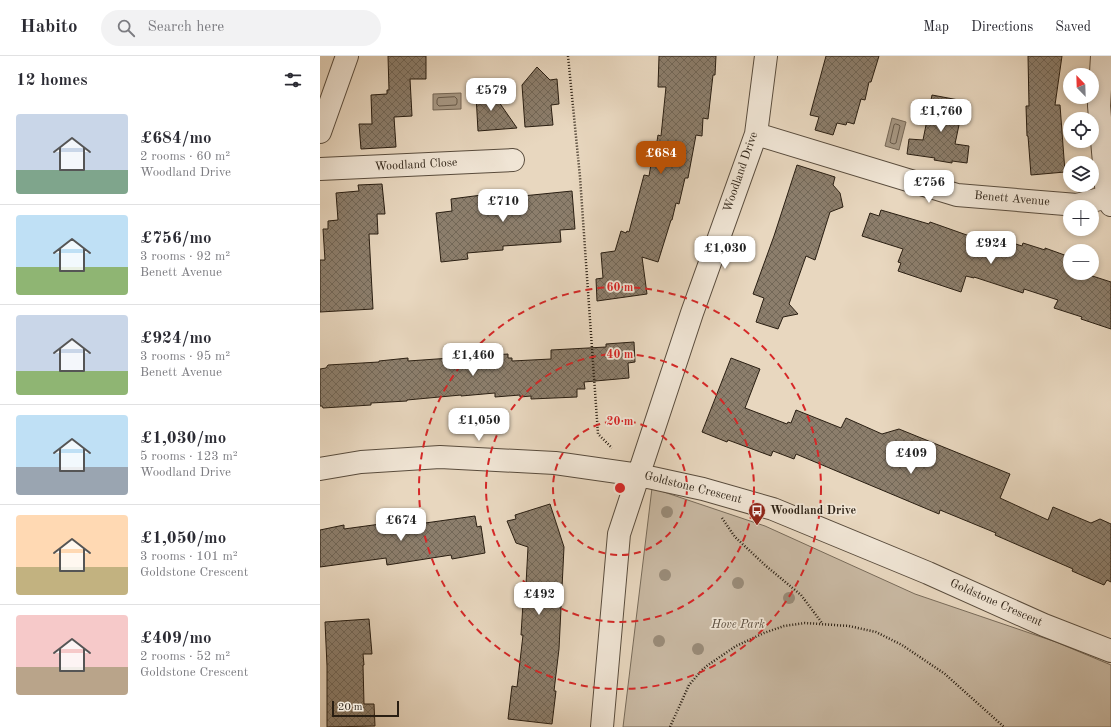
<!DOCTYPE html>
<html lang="en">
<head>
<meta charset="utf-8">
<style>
  :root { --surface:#fff; --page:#f2f2f3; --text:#2b2b33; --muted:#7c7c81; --line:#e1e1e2; --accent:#b45309 }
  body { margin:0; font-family:"Old Standard TT",serif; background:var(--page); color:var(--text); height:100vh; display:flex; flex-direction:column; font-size:15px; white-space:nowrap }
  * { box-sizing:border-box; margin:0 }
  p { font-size:13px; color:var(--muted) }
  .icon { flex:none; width:22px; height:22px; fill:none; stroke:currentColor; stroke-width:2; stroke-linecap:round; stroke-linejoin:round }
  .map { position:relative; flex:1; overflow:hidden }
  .drawer { display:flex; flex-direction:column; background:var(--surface); width:320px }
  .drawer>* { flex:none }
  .needle { width:26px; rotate:337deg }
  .tools { position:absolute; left:743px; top:12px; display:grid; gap:8px }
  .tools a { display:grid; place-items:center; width:36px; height:36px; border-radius:50%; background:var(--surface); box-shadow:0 2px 6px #0003; font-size:20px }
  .scale { position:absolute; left:12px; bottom:10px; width:67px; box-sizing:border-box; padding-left:4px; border:2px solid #291e12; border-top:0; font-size:11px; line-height:14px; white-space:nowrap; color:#291e12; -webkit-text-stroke:3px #f0e5d5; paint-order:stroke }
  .price { position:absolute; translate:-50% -34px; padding:0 9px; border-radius:8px; background:#fff; color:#222; font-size:13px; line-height:26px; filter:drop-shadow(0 1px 2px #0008) }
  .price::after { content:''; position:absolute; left:50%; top:24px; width:12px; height:9px; margin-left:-6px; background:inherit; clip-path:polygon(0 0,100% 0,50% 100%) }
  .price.current { background:var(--accent); color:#fff }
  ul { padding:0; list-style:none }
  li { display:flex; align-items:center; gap:12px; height:100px; padding:0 16px }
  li+li { border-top:1px solid var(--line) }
  li span { display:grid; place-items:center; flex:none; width:112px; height:80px; border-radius:4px; color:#555 }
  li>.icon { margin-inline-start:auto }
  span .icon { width:48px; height:48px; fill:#fffc; stroke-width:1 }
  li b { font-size:17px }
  h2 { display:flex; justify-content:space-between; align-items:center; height:48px; padding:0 16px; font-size:17px }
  header { display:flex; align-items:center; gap:24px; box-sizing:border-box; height:56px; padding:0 20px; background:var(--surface); border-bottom:1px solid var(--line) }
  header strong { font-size:19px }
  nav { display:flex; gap:22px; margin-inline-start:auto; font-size:14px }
  .search { width:280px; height:36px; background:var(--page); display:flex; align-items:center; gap:10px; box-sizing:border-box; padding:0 14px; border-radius:22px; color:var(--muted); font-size:15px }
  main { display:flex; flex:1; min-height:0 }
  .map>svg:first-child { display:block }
  .green { fill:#c8b8a2; stroke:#786b5a }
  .water { fill:#a79884; stroke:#756756 }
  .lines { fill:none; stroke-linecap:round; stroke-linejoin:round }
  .shore { stroke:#685b4b; stroke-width:1 }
  .building { fill:url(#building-cross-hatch); stroke:#291e12 }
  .minor-casing { stroke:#594c3d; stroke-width:24 }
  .path { stroke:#291e12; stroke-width:2.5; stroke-dasharray:1 2; stroke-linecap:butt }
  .minor { stroke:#f0e5d5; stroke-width:22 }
  .tree { fill:#998b78 }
  .ring { fill:none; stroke:#d62828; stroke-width:2; stroke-dasharray:7 5 }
  .labels { text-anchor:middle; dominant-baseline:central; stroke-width:3.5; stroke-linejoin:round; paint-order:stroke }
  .street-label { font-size:12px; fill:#291e12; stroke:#f0e5d5 }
  .poi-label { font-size:12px; font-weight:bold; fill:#291e12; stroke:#f0e5d5; text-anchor:start }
  .park-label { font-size:12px; font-style:italic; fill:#594c3d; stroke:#f0e5d5 }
  .centre { fill:#d62828; stroke:#f0e5d5; stroke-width:2 }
  .ring-label { font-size:12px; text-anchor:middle; font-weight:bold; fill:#d62828; stroke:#f0e5d5; stroke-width:3.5; stroke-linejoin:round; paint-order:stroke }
</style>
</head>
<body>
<header>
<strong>Habito</strong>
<div class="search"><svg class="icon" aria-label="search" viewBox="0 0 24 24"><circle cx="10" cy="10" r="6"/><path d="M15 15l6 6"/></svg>Search here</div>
<nav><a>Map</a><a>Directions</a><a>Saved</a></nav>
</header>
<main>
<section class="drawer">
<h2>12 homes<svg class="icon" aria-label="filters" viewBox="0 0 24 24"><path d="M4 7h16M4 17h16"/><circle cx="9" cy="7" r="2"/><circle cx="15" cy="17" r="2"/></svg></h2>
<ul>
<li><span style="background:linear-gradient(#c9d6e8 70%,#7fa58c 0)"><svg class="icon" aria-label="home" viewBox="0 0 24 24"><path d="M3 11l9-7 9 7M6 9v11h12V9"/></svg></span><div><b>£684/mo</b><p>2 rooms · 60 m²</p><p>Woodland Drive</p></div></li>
<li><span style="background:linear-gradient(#bfe0f5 65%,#8fb573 0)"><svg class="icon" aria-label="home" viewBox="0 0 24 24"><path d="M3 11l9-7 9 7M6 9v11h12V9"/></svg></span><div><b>£756/mo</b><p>3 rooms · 92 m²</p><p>Benett Avenue</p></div></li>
<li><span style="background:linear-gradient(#c9d6e8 70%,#8fb573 0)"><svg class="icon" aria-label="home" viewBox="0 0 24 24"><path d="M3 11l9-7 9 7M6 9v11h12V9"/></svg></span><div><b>£924/mo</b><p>3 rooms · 95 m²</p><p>Benett Avenue</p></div></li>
<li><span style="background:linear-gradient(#bfe0f5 65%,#9aa5b1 0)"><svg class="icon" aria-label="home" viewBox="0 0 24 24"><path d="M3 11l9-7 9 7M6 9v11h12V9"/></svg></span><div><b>£1,030/mo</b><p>5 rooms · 123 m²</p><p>Woodland Drive</p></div></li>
<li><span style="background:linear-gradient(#ffd9b3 65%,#c2b280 0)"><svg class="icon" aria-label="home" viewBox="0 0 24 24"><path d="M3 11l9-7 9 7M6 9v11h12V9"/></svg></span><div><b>£1,050/mo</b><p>3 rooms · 101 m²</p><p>Goldstone Crescent</p></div></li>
<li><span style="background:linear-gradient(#f6c9c9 65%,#b9a48a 0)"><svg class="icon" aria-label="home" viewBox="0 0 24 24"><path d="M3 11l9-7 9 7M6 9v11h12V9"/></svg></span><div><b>£409/mo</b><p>2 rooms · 52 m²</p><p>Goldstone Crescent</p></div></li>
</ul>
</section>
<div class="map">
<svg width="791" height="671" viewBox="0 0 791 671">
  <defs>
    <pattern id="building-cross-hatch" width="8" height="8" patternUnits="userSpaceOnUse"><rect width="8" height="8" fill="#8c7e6c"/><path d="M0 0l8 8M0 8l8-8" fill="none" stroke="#726757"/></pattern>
  </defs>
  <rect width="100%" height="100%" fill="#e8d7bf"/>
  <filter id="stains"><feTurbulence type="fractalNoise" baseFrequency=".005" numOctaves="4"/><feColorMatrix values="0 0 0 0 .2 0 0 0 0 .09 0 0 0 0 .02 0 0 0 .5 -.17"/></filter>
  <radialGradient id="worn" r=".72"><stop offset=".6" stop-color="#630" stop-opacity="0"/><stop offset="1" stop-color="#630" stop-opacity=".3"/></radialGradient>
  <path class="green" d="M332,432L445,470L595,538L736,586L791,609V671H303Z"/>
  <path class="water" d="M141,37V53L113,54V38Z
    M572,62L586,66L579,94L565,90Z"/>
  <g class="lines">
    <path class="shore" d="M135,41L137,43V47L136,49L119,50L117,48V44L118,42Z
      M576,68L579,69L580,70L576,87L574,88L571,87L570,86L574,69Z"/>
  </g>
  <path class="building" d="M68,0H106V23H90L92,60L74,61L76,91L41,93L39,68H52L51,39L67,38V34H69Z
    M339,0H396L395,19H393L388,63L383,62L382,80L376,79L368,122H365L359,148L356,147L352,164H351L338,206L322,201L327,238L277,245L276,223L283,222L281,197L295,195L301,175L306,177L307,175L309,176L324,119L329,120L333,97L335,98L338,79L341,80L346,31H338Z
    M506,0H559L551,26H549L545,44L541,43L534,68L527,66L526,69L517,67L513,79L495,74L499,61L490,59Z
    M708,0H742L735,49H740L745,116L711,119L708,80H707L706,50H709Z
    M217,11L230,24L237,23L239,48L231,49L233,69L205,71L202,29Z
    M165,26L197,72L158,75L156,39Z
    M612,39L644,45L635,88L649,90L647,107L632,105V107L614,104L615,102L587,98L589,83L603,84Z
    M477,109L515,121L513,129L520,137L523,151L510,156L495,204L486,200L469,248L478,258L463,261L458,273L436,266L444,242L433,238L454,180Z
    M62,128L65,158H57L58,178H49L53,253L0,256V204H5L3,173H8V165L18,164L16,137L39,135L38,129Z
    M252,135L255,173L240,174L241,186L183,190V194L147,197L148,203L121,206L116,157L132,155L131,143L162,139L163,144Z
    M561,154L609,168L610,166L675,189L677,182L702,190L703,187L725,194V192L750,201V217H763L791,226V273L761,263L762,261L734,252L738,244L704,233L703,237L654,221V222L646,220L641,236L578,215L581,207L578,206L583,193L542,180L550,157L559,160Z
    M314,286L315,306L308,307L309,322L264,326L265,333H257V341L211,343V340L200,341V339L175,341V337L141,340V339L87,344V345L51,347V349L3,352L2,350H0V313L6,312L8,309L59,306V305L88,302V305L188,298V302H192V305L231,303V294L286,291V288Z
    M411,302L440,313L425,352L467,368L468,366L471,367L476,354L521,372L526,362L562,378L579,373L690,418L680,442L728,464L733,451L771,467L780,463L791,468V526L787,524L784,529L752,515L753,513L675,479L676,477L620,454L619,458L476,398L474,403L453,395L451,400L408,384L407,386L382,376Z
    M230,448L244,491L239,593L234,635H236L232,668L188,663L192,630L197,631L203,579H201L203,547H205L208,491L196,487L187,465L196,463L195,459Z
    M155,460L157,471L161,470L165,497L132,503L131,499L67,509L66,502L0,511V474L24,469V473L90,464L91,469Z
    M49,563L52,598H43L44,609H43L44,648H54L55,670L7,671V610L5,566Z"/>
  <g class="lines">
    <defs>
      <path id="minor" d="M782,0L779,50L787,141L791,149
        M0,76L27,0
        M436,78L637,139L757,149L787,141
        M0,113L193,104
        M0,413L41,406L120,401L235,407L319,419L383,433L453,453L608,517L724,569L791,595
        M282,671L299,478L372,257L436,78L446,0"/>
    </defs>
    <use href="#minor" class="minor-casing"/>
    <path class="path" d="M248,0L260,121L278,378L292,392
      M402,462L415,481L446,510L481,539L502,567
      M350,671L369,629L382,614L388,609L416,590L444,577L464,570L485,567L529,570L556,576L582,589L625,618L684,671"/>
    <use href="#minor" class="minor"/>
  </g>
  <g class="tree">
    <circle cx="347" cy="456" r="6"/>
    <circle cx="345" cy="519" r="6"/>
    <circle cx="418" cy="527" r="6"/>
    <circle cx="469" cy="542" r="6"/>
    <circle cx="339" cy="585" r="6"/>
    <circle cx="378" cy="593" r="6"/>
  </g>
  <g class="ring">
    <circle cx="300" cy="432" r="67"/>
    <circle cx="300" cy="432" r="134"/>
    <circle cx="300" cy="432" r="201"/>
  </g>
  <defs>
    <symbol id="bus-pin" viewBox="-11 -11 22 30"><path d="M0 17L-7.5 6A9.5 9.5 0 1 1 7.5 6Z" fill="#8f2418" stroke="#f0e5d5"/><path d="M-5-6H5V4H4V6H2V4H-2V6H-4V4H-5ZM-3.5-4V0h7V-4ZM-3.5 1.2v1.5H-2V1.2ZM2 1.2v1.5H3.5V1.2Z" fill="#fff"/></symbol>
  </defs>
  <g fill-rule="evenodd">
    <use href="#bus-pin" x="427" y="445" width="20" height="27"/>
  </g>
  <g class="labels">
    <g class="street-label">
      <text transform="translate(96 109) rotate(-3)">Woodland Close</text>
      <text transform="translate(421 116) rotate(-71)">Woodland Drive</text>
      <text transform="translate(692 143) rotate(5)">Benett Avenue</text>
      <text transform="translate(373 432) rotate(14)">Goldstone Crescent</text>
      <text transform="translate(676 547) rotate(24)">Goldstone Crescent</text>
    </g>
    <g class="poi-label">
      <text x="450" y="455">Woodland Drive</text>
    </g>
    <g class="park-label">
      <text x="418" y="569">Hove Park</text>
    </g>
  </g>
  <circle cx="300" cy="432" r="6" class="centre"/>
  <g class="ring-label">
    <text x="300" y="235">60 m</text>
    <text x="300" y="302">40 m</text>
    <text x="300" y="369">20 m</text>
  </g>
  <rect width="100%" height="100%" filter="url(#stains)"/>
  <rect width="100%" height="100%" fill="url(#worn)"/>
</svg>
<div class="tools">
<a><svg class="needle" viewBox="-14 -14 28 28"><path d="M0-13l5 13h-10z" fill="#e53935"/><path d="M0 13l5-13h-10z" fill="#7c7c81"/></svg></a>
<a><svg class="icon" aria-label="locate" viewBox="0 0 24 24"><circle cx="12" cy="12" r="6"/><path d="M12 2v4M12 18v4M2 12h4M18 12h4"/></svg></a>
<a><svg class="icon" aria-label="layers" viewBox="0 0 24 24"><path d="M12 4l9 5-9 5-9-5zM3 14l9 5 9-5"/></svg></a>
<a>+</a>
<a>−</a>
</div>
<div class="scale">20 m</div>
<b class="price" style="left:171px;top:56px">£579</b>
<b class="price" style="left:621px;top:77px">£1,760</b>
<b class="price current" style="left:341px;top:119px">£684</b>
<b class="price" style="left:609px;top:148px">£756</b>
<b class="price" style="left:183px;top:167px">£710</b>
<b class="price" style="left:671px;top:209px">£924</b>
<b class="price" style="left:405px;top:214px">£1,030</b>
<b class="price" style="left:153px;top:321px">£1,460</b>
<b class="price" style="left:159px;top:386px">£1,050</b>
<b class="price" style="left:591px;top:419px">£409</b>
<b class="price" style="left:81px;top:486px">£674</b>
<b class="price" style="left:219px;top:560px">£492</b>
</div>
</main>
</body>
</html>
